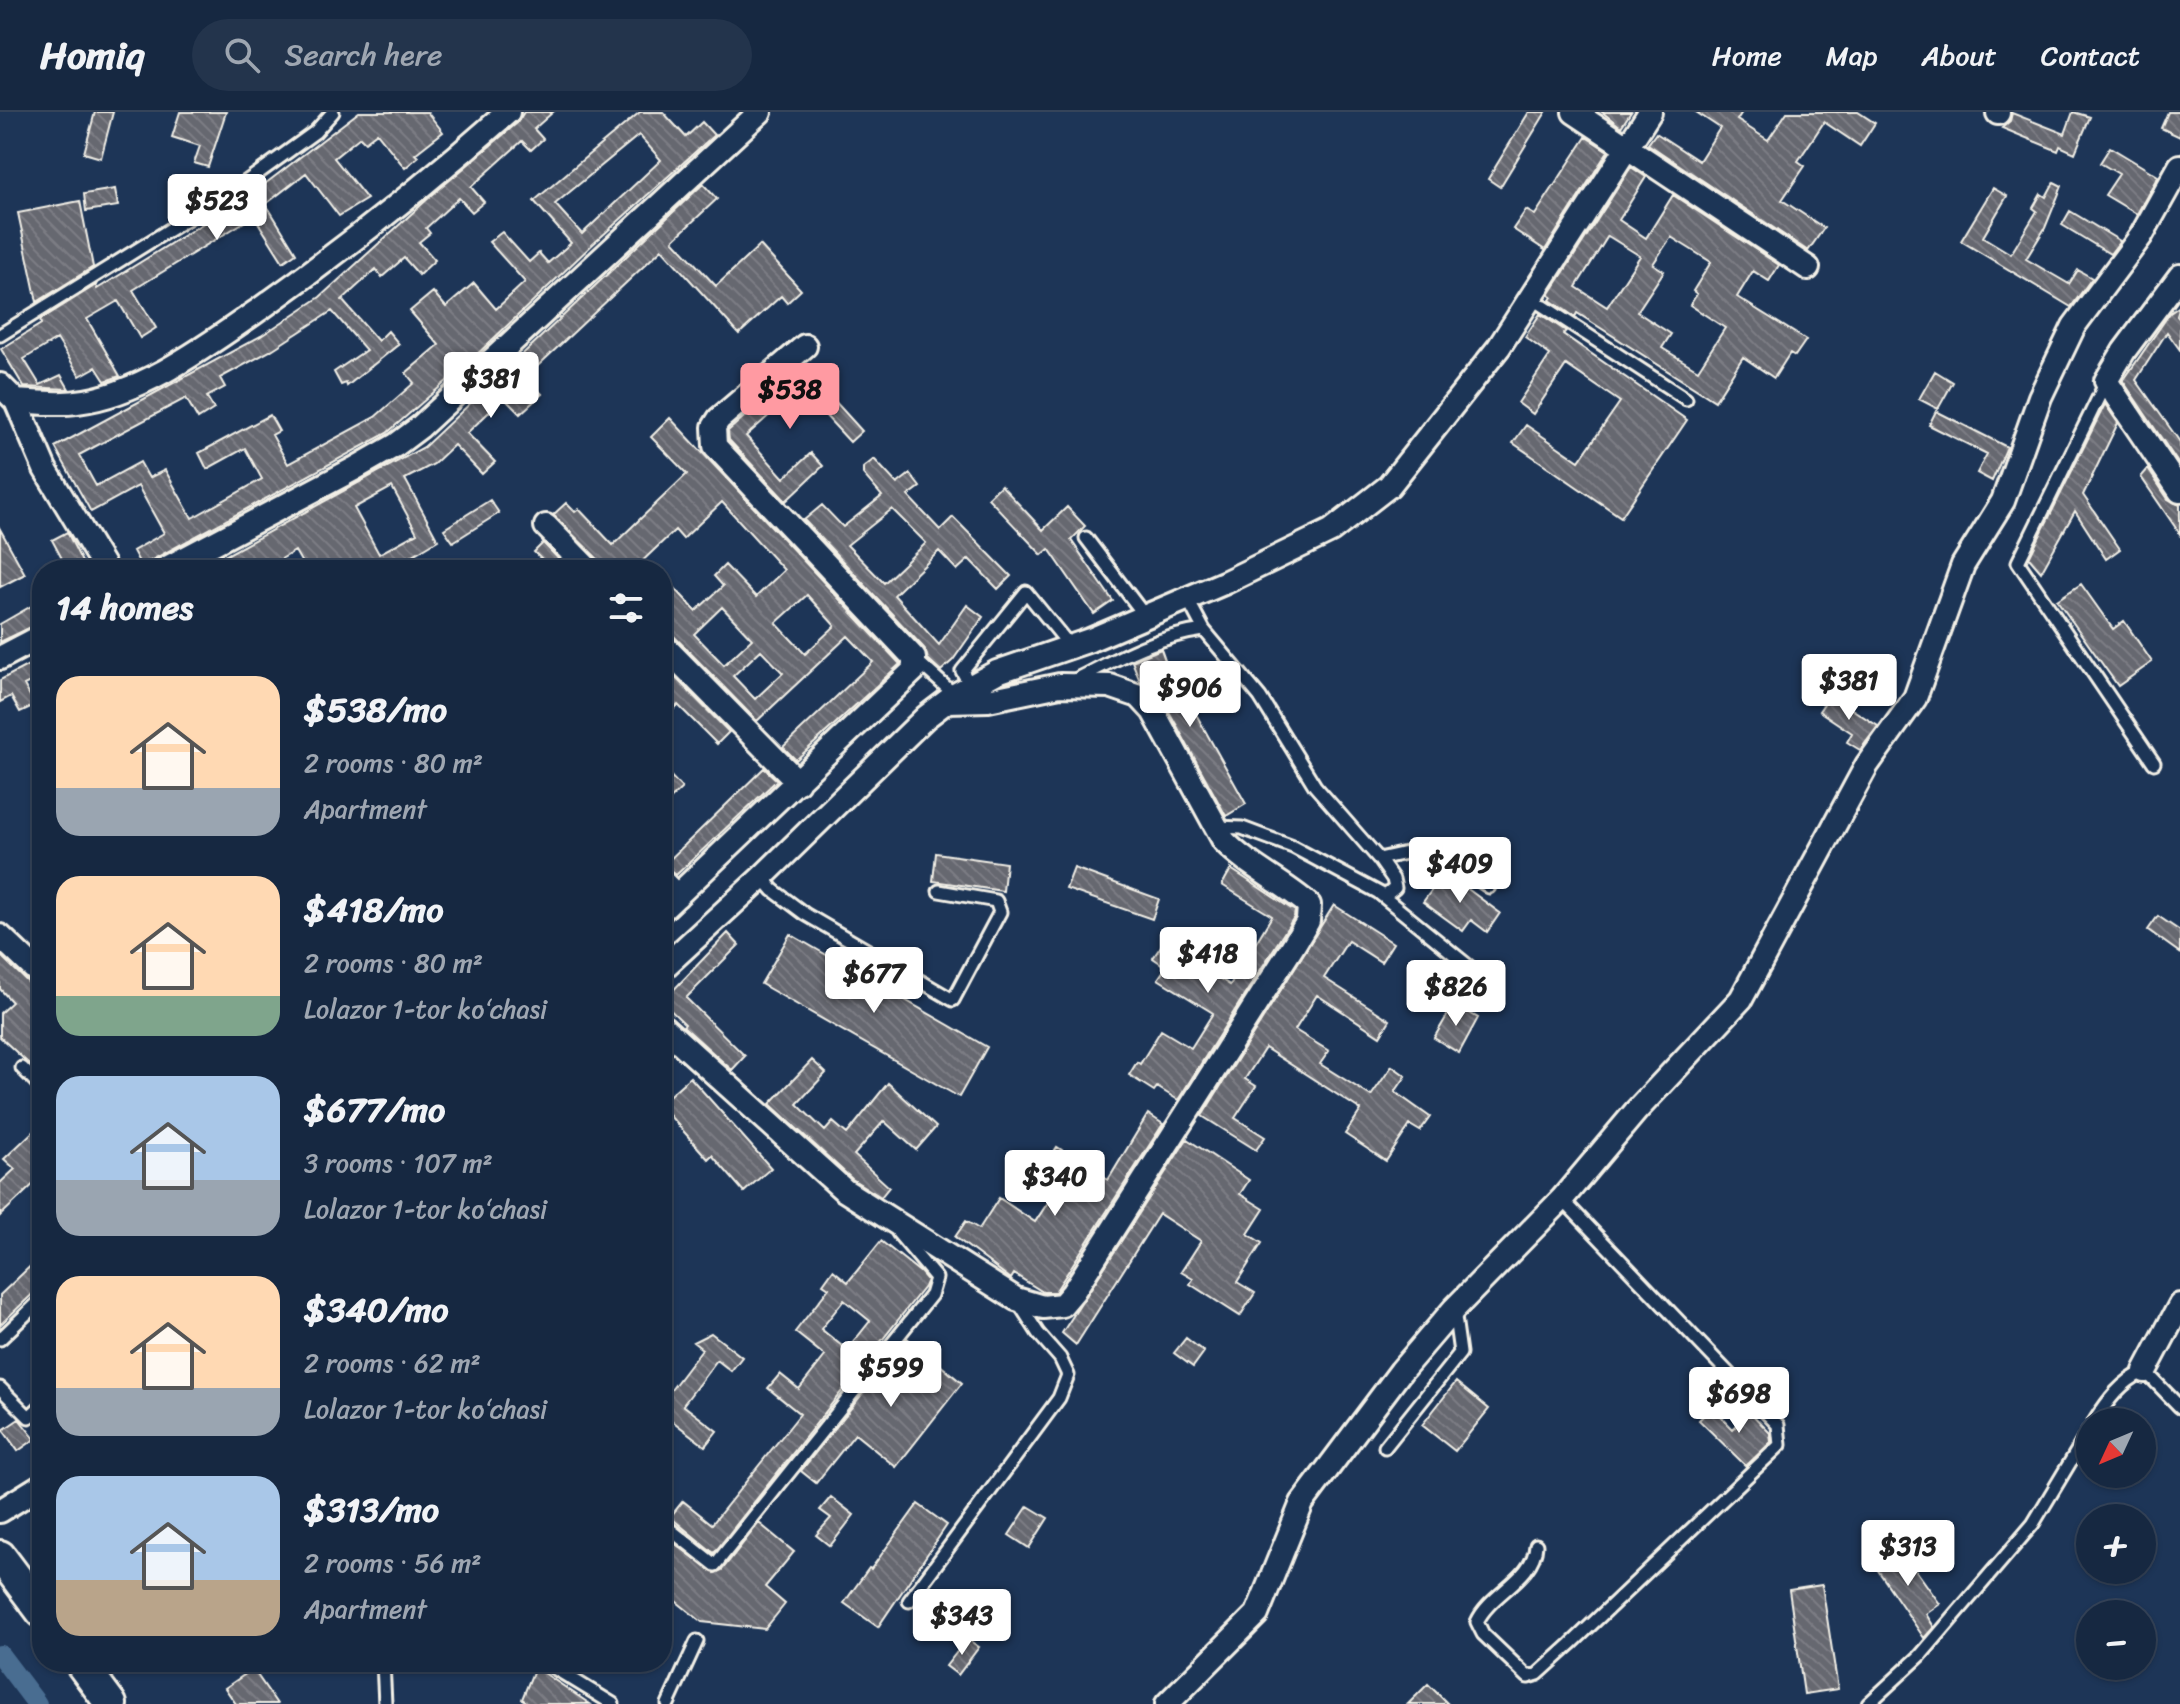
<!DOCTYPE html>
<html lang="en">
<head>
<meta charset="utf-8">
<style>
  :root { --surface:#162841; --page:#23344c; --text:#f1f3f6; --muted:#9ea6b1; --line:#35445a; --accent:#ff9aa2 }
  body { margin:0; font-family:Sriracha,sans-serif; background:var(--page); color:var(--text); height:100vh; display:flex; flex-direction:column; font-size:30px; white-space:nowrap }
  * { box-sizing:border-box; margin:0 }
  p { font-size:26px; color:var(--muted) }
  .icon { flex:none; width:44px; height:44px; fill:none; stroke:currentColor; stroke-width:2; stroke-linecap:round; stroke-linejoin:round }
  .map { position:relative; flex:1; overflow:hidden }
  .details { position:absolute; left:32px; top:448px; width:640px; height:1112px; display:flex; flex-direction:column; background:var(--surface); border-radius:32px; box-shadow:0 2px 6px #0004,0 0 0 2px var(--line) }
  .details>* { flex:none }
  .needle { width:52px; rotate:226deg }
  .buttons { position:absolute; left:2076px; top:1296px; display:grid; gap:16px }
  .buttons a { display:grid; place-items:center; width:80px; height:80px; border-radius:50%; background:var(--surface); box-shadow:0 2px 6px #0004,0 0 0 2px var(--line); font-size:40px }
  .price { position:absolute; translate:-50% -68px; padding:0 18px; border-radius:8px; background:#fff; color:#222; font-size:26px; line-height:52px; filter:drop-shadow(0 2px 4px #0008) }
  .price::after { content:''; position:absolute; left:50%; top:48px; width:24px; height:18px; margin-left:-12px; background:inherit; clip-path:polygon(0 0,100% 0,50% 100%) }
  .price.active { background:var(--accent); color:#111 }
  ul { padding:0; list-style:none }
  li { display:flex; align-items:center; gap:24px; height:200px; padding:0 24px }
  li span { display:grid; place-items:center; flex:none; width:224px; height:160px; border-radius:24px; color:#555 }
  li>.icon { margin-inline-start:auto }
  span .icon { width:96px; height:96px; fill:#fffc; stroke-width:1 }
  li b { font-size:34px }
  h2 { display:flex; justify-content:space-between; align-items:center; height:96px; padding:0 24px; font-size:34px }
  header { display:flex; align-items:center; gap:48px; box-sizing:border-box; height:112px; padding:0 40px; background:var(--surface); border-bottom:2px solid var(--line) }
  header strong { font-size:38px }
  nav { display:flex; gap:44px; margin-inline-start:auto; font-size:28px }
  .search { width:560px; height:72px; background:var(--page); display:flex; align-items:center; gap:20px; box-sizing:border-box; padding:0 28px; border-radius:44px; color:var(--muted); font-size:30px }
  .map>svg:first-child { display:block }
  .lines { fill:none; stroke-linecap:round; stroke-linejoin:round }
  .canal { stroke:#4a6d91; stroke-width:20 }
  .building { fill:url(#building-back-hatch); stroke:#f4f1e8; stroke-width:2; fill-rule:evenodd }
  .service-casing { stroke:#f4f1e8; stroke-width:17 }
  .minor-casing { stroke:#f4f1e8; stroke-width:28 }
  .secondary-casing { stroke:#f4f1e8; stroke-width:36 }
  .service { stroke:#1d3557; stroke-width:11 }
  .minor { stroke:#1d3557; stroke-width:22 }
  .secondary { stroke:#1d3557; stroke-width:30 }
</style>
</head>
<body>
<header>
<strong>Homiq</strong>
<div class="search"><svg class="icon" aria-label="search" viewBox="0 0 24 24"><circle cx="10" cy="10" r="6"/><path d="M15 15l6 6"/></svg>Search here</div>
<nav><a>Home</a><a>Map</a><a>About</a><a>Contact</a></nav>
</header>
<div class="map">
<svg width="2180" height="1592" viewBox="0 0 2180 1592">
  <defs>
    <pattern id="building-back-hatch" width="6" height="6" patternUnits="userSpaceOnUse" patternTransform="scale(2)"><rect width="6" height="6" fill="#666770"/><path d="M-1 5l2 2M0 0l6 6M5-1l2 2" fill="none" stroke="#7c7d84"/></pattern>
  </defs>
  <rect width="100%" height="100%" fill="#1d3557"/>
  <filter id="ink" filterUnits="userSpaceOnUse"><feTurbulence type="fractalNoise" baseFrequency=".0125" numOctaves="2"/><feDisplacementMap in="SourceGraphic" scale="16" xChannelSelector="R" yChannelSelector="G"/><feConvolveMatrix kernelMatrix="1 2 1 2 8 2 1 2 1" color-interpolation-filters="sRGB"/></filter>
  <g filter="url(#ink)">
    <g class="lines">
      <path class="canal" d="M0,1543L37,1592"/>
    </g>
    <path class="building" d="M95,0H113L101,46L84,41Z
      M180,0H226L208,55L194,51L200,34L172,25Z
      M359,0H427L443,20L415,42L418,45L405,56L377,21L365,30L360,25L334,46L367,87L339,104L306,61L266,92L296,141L283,150L254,104L133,178L156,216L140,226L118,189L87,207L120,264L105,269L96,255L80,264L57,227L24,247L40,273L61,263L69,277L24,275L1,237L41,212L40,208L96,173L97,177L257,78Z
      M524,0H553L534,17L543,27L531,38L522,29L471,75L484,90L472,100L459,86L426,116L430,121L419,130L435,148L419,163L404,146L382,165L376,157L342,188L378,229L388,219L399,232L347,274L346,271L341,273L334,260L366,238L332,199L270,239L220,266L225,275L207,285L214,297L198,307L186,286L79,343L96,374L140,350L149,366L165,358L192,406L262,367L245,336L207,357L199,341L270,303L279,319L272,323L288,352L375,305L414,271L406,261L439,233L410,199L433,180L446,195L474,171L496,197L525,170L489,130L502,120L529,150L539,141L548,151L571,131L534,89L587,44L640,0H663L686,25L702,10L714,23L592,133L471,248L387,321L141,454L133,439L164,421L138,374L91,400L55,335L261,224L320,185L431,84L517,11ZM639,23L661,48L582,122L555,92Z
      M1529,0H1546L1500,75L1488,67Z
      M1602,0H1631L1621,15Z
      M1696,0H1742L1737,8L1768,28L1787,0H1858L1875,11L1860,34L1824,10L1798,49L1805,54L1782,88L1824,116L1808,139L1648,32L1656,21L1699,49L1720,16Z
      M2073,0L2090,5L2075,41L2060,34L2058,39L2002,16L2010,9L2012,1L2065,22Z
      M2168,0H2180V25L2161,16Z
      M1586,25L1608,39L1545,138L1513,117L1526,98L1535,103Z
      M2110,35L2158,64L2137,102L2105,83L2119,62L2100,51Z
      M1631,55L1646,65L1619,108L1646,126L1673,83L1779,153L1769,169L1753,159L1737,185L1806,228L1795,244L1790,241L1774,266L1743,245L1715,289L1577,201L1575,205L1550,188L1552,185L1549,183ZM1608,124L1640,144L1607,195L1576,175ZM1671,125L1711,150L1693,179L1697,182L1690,193L1725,216L1698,258L1662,236L1671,222L1637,200L1664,159L1653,152Z
      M2054,70L2062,74L2045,116L2026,147L2069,172L2078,158L2092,166L2071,195L1961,129L1993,76L2007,84L1983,125L2011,142L2037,99L2033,96L2041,82L2046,85Z
      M703,72L717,87L673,128L716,174L760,133L801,178L787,191L781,184L739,222L662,137L526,265L542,282L520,302L504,286L467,321L495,350L482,362L454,333L434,352L405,367L438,428L388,458H306L295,439L262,458H199L424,335ZM392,375L417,421L379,442L354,396Z
      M115,77L118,94L86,99L84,82Z
      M80,89L93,155L37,190L18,101Z
      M2070,99L2120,129L2110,142L2062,113Z
      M2180,194L2177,204L2180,208V238L2167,220L2136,268L2180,330V354L2123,269L2170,201Z
      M1540,202L1566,219L1563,222L1687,308L1621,405L1513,331L1526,313L1579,349L1620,290L1566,253L1533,302L1518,291L1550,243L1525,225Z
      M803,254L862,319L850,330L800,276L746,324L784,366L811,341L823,354L786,389L729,328L728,319Z
      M1935,259L1953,270L1938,297L1919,287Z
      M2105,292L2118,311L2083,383L2120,437L2106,447L2075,399L2041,460L2029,446Z
      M1936,299L2007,335L1992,369L1977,361L1987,342L1929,313Z
      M670,306L900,552L796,648L783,635L873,550L848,524L757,609L672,522L662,518V482L672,473L696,499L723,474L714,464L725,453L756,485L784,458L722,390L683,427L675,418L633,458H603L599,448L553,403L566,391L575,400L579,397L613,433L687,362L651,325ZM807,483L835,514L805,542L776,511ZM722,495L752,527L724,553L694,522ZM761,538L783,561L755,587L733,564Z
      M874,347L897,372L910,362L920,375L908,384L940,418L953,405L1011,464L998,477L969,447L957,458L939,439L894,483L939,533L967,493L983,505L953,548L941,559L928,547L924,536L804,408L822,393L843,415L882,384L863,362V356ZM892,397L926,431L884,471L847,433Z
      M2148,357L2168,387L2180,393V422L2141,365Z
      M1001,373L1043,418L1067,395L1085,414L1071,428L1113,489L1094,502L1049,437L1042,443L988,386Z
      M490,388L499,401L453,430L444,417Z
      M0,417L25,462L0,475Z
      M67,420L86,458H68L52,428Z
      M543,431L569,458H552L534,440Z
      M2081,472L2113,517L2124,509L2152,550L2118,574L2057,488Z
      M42,488V510L0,530V512Z
      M1161,537L1173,571L1177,568L1246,692L1226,704L1165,592L1149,574L1140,569L1132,549Z
      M42,546V564L24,573L35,593L20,600L11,584L0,590V568Z
      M662,552L729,620L717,632L678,593L662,609Z
      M1830,583L1878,614L1860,638L1847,630L1852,621L1819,599Z
      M662,655L682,676L662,695Z
      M764,656L777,668L676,763L662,755Z
      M936,741L1006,751L1003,779L933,769Z
      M1074,756L1159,787L1152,807L1066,777Z
      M1231,757L1290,796L1295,799L1294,805L1178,988L1157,975L1154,979L1129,963L1137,950L1140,952L1161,918L1191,936L1213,901L1158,867L1166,855L1153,846L1163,831L1230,873L1272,804L1222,773Z
      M1445,760L1500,801L1487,820L1471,808L1463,819L1423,790Z
      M1334,793L1393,831L1381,850L1348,829L1324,866L1390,908L1380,924L1317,883L1295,918L1329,939L1320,952L1371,984L1392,954L1406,964L1395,980L1430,1005L1420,1019L1410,1013L1386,1049L1345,1022L1361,998L1265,936L1245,967L1256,974L1235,1006L1265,1025L1256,1038L1202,1004Z
      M2158,804L2180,819V841L2148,818Z
      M728,821L739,833L686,886L745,944L732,958L683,914L685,912L662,890Z
      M790,822L987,935L959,985L761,872Z
      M0,843L42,884V964L0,925V901L12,890L0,877Z
      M1454,892L1478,906L1459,941L1434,926Z
      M812,948L826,961L797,992L825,1019L833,1010L847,1022L888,971L936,1015L916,1038L884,1009L854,1043L889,1075L881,1085L852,1067L770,992Z
      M690,965L771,1056L744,1080L712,1043L708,1047L662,995V990Z
      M1148,1002L1163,1012L1055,1180H1043L1014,1162L1011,1167L955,1125L966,1109L979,1117L999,1086L1035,1110L1058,1075L1039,1062L1057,1035L1108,1068Z
      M42,1011V1064L0,1104V1071L15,1057L4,1047Z
      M1187,1027L1249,1068L1240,1082L1264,1097L1248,1122L1262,1131L1237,1170L1255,1181L1240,1204L1190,1172L1193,1167L1181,1160L1201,1129L1159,1102L1076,1233L1062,1221Z
      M881,1129L921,1161L927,1168L924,1175L714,1441L670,1405L683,1389L712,1412L800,1302L768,1276L780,1262L799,1277L825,1244L795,1220L829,1176L823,1172L833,1158L848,1170ZM844,1188L870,1209L847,1238L821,1217Z
      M42,1143V1173L0,1213V1183Z
      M711,1221L742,1245L731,1259L717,1248L683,1293L717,1319L705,1334L662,1301V1290L702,1237L693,1230Z
      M907,1226L962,1271L896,1355L855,1322L816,1371L801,1359Z
      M1186,1226L1204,1240L1193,1255L1174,1241Z
      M1456,1270L1489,1297L1455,1339L1422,1313Z
      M1712,1295L1733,1317L1750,1300L1770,1321L1771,1330L1746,1354L1699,1308Z
      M19,1307L35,1327L18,1339L3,1318Z
      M831,1385L854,1403L830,1434L816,1423L831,1406L820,1398Z
      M918,1392L947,1413L878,1515L844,1491L869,1456L871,1457Z
      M1028,1394L1048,1406L1029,1436L1009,1423Z
      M759,1411L794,1440L765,1475L785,1492L765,1517L702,1510L662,1478V1458L669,1449L662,1443V1422L715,1461L722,1458Z
      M1898,1433L1940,1492L1926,1502L1934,1515L1924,1526L1873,1451Z
      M1822,1473L1838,1577L1804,1582L1789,1478Z
      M967,1527L979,1535L958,1563L946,1554Z
      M535,1555L590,1592H530L522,1587Z
      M253,1557L277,1592H236L225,1576Z
      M1428,1572L1448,1592H1408Z"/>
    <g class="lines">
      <defs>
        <path id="service" d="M1531,186L1686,287
          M0,223L243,72L315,20L333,0
          M2106,270L2018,450L2154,651
          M1086,426L1145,504
          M1187,486L1204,518L1260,585L1315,674L1379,747L1393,767L1395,776L1385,784L1293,735L1242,716L1217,715
          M916,548L955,583
          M1075,568C1116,547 1157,524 1204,518
          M970,573L962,559L1026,480L1070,534
          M1379,747L1406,741L1444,745L1489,775
          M762,765L773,778L805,802L953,888L1000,800L996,789L939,779
          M1380,782L1471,856L1467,888
          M22,956L42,976
          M0,1227L42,1187
          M0,1276L29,1305L42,1293
          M2094,1310C2108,1288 2121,1270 2145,1259L2180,1295
          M1385,1335L1460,1241L1454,1198
          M667,1415L715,1453L931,1183L936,1166L898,1121
          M1536,1433C1534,1467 1490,1481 1477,1510L1483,1522L1528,1565L1538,1562L1571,1532L1780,1333L1778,1313L1562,1087
          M909,1489L1059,1286L1068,1263L1060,1246L1038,1221L1018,1190
          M383,1550L385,1592
          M546,1551L613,1592
          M95,1567L121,1550
          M668,1592L697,1529
          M1868,1592L1920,1544L2033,1412L2090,1317"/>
        <path id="minor" d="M1574,0L1808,156
          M1998,1V0
          M2180,164L2124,239L2106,269L2180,379
          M0,273L16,289L45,357L106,458
          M16,289C36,290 57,293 77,290C141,283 208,233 260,197C346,136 429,70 508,0
          M546,414L589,458
          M163,458L354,357L396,333L420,315L760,0
          M662,532L798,670
          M0,546L42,524
          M662,769L677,784
          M662,798L914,558V546L715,334L714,315L719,307L805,234
          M0,824L42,864
          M662,857L762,765L926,605L955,583L997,560L1090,528L1226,470L1331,419L1389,374L1499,235L1650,0
          M662,914L844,1078L1016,1187L1043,1195L1062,1193L1073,1180L1293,834L1308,809L1309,793C1283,770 1249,755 1224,729L1153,599L1139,584L1110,574L1060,573L988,588L947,589
          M2145,1259L2180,1193
          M0,1399L42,1373
          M1167,1592L1257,1502L1302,1391L1401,1259L1454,1197L1562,1087L1636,999L1741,887L1867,653L1915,586L1963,453L2003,389L2040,285L2074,214L2141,124L2180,54"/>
        <path id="secondary" d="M0,1444L42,1500
          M80,1550L111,1592"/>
      </defs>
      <use href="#service" class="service-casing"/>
      <use href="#minor" class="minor-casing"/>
      <use href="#secondary" class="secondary-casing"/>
      <use href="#service" class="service"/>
      <use href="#minor" class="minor"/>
      <use href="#secondary" class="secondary"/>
    </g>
  </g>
</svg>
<div class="buttons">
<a><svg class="needle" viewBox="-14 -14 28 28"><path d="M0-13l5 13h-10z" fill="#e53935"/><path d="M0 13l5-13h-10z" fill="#9ea6b1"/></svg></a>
<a>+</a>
<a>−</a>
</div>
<b class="price" style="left:217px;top:130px">$523</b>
<b class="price" style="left:491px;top:308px">$381</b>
<b class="price active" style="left:790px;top:319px">$538</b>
<b class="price" style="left:1849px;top:610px">$381</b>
<b class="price" style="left:1190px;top:617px">$906</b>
<b class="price" style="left:1460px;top:793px">$409</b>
<b class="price" style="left:1208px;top:883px">$418</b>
<b class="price" style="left:874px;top:903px">$677</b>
<b class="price" style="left:1456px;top:916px">$826</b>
<b class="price" style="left:1055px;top:1106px">$340</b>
<b class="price" style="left:891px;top:1297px">$599</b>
<b class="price" style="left:1739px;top:1323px">$698</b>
<b class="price" style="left:1908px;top:1476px">$313</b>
<b class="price" style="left:962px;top:1545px">$343</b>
<section class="details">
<h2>14 homes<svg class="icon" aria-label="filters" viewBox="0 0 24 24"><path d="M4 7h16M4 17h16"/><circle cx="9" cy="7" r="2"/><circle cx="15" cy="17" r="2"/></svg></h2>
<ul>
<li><span style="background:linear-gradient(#ffd9b3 70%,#9aa5b1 0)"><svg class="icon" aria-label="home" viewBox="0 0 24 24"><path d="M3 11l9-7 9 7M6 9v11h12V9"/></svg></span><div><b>$538/mo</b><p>2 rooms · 80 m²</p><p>Apartment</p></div></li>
<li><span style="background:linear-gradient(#ffd9b3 75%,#7fa58c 0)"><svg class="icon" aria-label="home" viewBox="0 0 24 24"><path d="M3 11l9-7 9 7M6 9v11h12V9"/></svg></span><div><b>$418/mo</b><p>2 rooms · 80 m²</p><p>Lolazor 1-tor ko‘chasi</p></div></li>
<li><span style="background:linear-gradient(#a9c7e8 65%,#9aa5b1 0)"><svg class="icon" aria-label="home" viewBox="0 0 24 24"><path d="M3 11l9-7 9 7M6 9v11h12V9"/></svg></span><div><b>$677/mo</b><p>3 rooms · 107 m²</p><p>Lolazor 1-tor ko‘chasi</p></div></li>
<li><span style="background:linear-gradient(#ffd9b3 70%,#9aa5b1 0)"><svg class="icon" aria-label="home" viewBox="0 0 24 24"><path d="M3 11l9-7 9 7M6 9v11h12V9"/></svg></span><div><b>$340/mo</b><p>2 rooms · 62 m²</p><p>Lolazor 1-tor ko‘chasi</p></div></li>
<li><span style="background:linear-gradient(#a9c7e8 65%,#b9a48a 0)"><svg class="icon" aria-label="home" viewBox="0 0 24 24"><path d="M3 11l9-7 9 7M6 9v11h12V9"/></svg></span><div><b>$313/mo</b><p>2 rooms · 56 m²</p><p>Apartment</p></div></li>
</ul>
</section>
</div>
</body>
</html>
